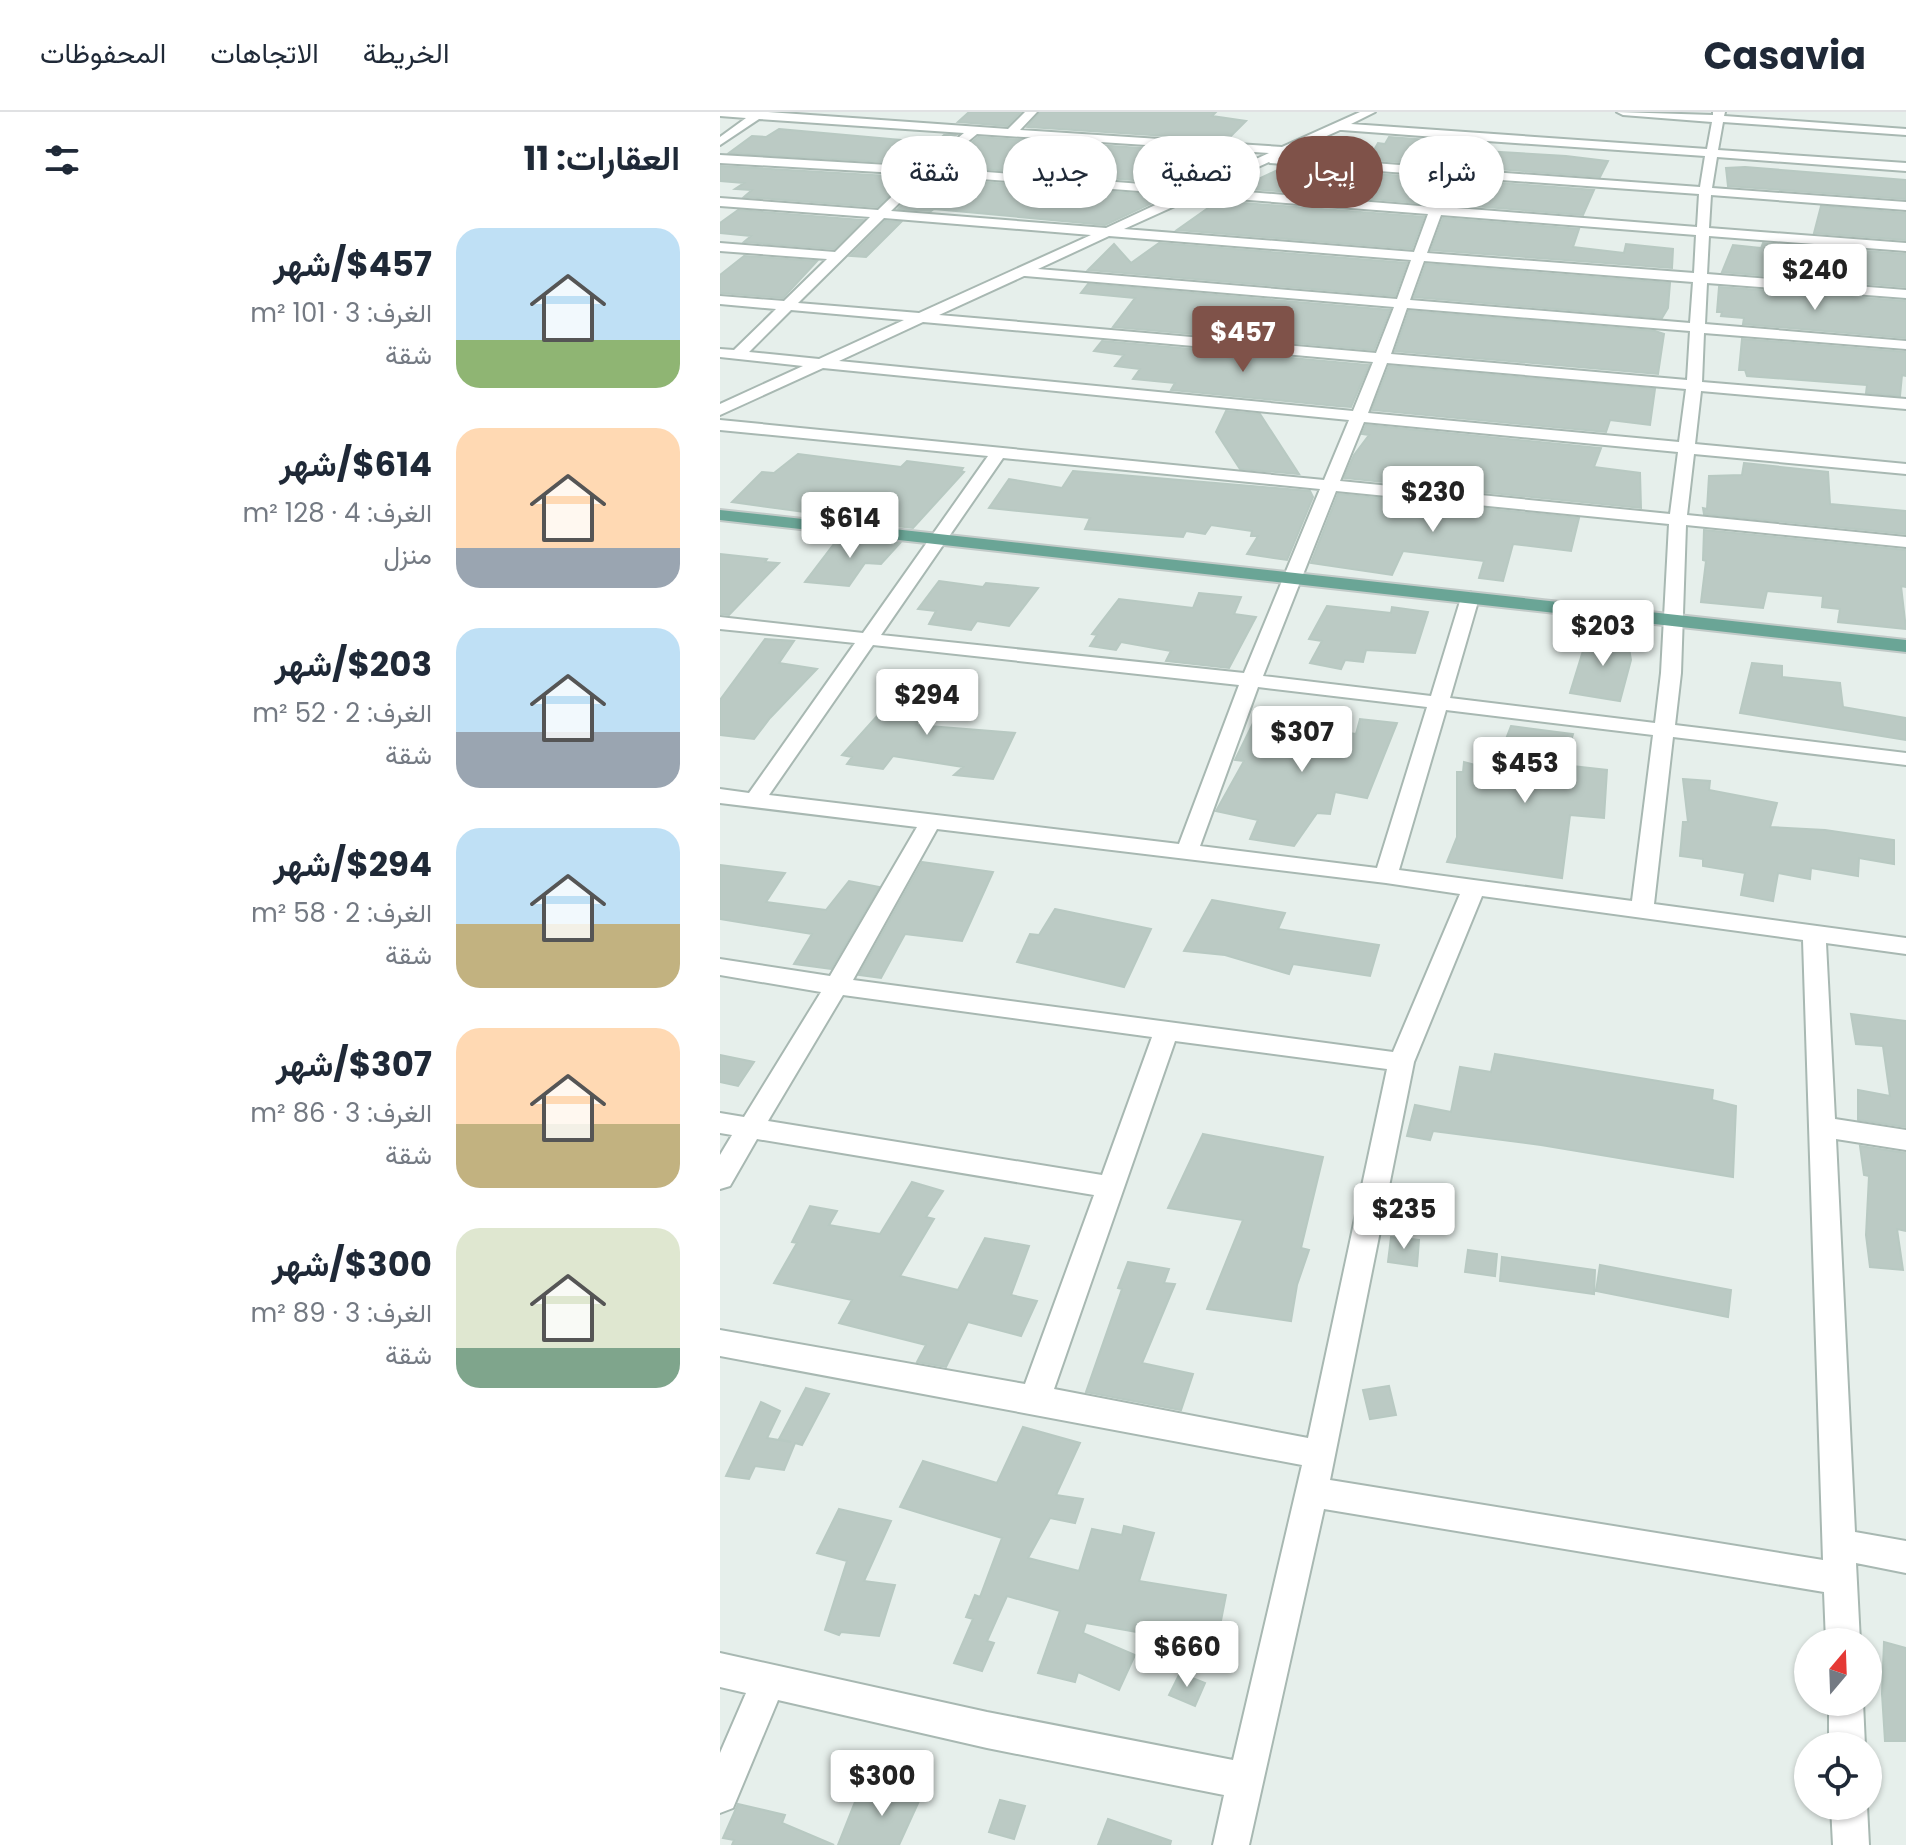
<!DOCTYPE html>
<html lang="ar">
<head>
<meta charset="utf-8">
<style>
  :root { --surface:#fff; --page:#f2f2f3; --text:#1f2937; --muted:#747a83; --line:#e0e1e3; --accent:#7f5249 }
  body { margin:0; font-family:Poppins,Vazirmatn,sans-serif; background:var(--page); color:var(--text); direction:rtl; height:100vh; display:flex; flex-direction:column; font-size:30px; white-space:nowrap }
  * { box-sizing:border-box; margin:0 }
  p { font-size:26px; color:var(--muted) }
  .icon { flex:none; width:44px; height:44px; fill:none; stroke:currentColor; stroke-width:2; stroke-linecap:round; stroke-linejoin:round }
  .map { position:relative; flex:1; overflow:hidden; direction:ltr }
  .panel { display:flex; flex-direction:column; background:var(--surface); width:720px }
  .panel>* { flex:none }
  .hud { position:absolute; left:24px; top:24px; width:760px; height:72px; direction:rtl; display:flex; gap:16px }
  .needle { width:52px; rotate:19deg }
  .tools { position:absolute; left:1074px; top:1516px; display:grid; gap:16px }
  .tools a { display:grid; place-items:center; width:88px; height:88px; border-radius:50%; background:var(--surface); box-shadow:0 2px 6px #0004; font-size:40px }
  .price { position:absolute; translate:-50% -68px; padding:0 18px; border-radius:8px; background:#fff; color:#222; font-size:26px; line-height:52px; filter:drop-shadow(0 2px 4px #0008) }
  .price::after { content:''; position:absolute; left:50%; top:48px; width:24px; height:18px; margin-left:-12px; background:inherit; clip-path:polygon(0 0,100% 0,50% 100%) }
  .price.active { background:var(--accent); color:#fff }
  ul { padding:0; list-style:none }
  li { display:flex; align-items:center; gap:24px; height:200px; padding:0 40px }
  li span { display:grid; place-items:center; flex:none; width:224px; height:160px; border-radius:24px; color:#555 }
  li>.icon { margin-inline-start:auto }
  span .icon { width:96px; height:96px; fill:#fffc; stroke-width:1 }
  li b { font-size:34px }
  h2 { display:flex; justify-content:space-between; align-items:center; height:96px; padding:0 40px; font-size:34px }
  .chip { padding:0 28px; border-radius:36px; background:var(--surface); box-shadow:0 2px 6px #0004; font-size:28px; line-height:72px }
  .chip.active { background:var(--accent); color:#fff }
  header { display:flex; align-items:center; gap:48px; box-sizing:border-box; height:112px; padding:0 40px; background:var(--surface); border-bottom:2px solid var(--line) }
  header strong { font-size:38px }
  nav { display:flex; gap:44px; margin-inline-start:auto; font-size:28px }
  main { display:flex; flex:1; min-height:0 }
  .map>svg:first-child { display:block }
  .building { fill:#bbcac4; stroke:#b8c9c2; stroke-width:2 }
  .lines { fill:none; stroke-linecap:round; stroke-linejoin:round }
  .minor-casing { stroke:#a8b8b2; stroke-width:4 }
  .primary-casing { stroke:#c2cac8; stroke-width:4 }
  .minor { fill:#fff; fill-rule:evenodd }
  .primary { fill:#6aa596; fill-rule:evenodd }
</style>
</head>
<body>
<header>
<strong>Casavia</strong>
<nav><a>الخريطة</a><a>الاتجاهات</a><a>المحفوظات</a></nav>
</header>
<main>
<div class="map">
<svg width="1186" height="1733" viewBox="0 0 1186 1733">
  <rect width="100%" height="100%" fill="#e6efeb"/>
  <path class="building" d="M249,0H301L287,14L238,10Z
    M320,0H496L492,4L526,9L507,28L307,15Z
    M59,17L215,31L224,23H236L201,52L9,41L32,24L46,25Z
    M258,25L496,41L466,72L224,54Z
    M669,25L734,30L731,36L744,37L731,54L590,43L619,29L654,38L658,31L665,32Z
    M763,39L846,44L888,49L880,65L750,55Z
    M0,54L188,65L157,95L24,85L32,78L15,77L24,71L0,69Z
    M564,55L722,67L710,92L519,76Z
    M1025,55L1186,68V87L1008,74L1006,56Z
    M209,66L447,84L385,113L214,97L211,99L178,97Z
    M741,68L874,78L863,103L729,92Z
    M498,89L704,105L692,137L457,118Z
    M1101,94L1186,101V128L1094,121Z
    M18,98L143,108L114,137L24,130L31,124L0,121V111Z
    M723,106L859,117L853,135L904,141L906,132L953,137L952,156L711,138Z
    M165,109L181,110L146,145L130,144Z
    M439,131L687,151L675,184L368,158L394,132L411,151Z
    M1043,131L1090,138V135L1186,142V175L1002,160L1013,133L1041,136Z
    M24,144L97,149L63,186L0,181V163Z
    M706,152L950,171L948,196L942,206L694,185Z
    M368,172L670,198L654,238L393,215L415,186L361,181Z
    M999,175L1186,189V226L1023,212L1024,206L1001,204L1002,200H997Z
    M689,199L935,219L944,222L938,262L675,239Z
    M1022,227L1186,240V264L1182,263L1180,284L1146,281L1147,273L1027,264L1025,258H1019Z
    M382,229L649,253L631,295L617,294L451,278L455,271L413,267L420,257L395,254L404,243L374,239Z
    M669,254L935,277L930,313L890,308L886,320L652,298Z
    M506,299L540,302L579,362L520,357L496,320Z
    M646,313L881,336L874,355L920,361L921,396L624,366L634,343L649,323L642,322Z
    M78,342L181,355L187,349L243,356L241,359L244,360L193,416L131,409L136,402L113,396L110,398L88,394L84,400L12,390L42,360L54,361Z
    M1024,351L1108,360L1110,392L1186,399V422L984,402L983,396L987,397L989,364L1022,363Z
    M353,359L590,379L593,385L567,448L527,442L538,424H531L532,419L491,413L485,422L466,419L463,425L365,417L370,406L269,396L289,367L342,376Z
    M618,382L859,406L851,439L793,432L783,469L759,466L764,449L683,439L672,463L591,451Z
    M984,418L1186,438V475L1181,474L1186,517L1118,510L1120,497L1102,495L1103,484L1047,479L1043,496L981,490L986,449L983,448Z
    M120,424L180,431L161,452L145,451L129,474L85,470Z
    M0,442L47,447L45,450L59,451L9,503L0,502Z
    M219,469L263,475L266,471L318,476L289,514L257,509L251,518L209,512L216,499L198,497Z
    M479,481L521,485L514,502L536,505L509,556L446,549L451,539L401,530L396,538L370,534L377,523L372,522L399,487L473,496Z
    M607,494L671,501L672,495L708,500L695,541L646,538L643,550L625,548L621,557L590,551L602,529L589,527Z
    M883,524L907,525L911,548L900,589L850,581L867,526L883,529Z
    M45,527L74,529L59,551L97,557L50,606L34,627L0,623V588Z
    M1032,551L1062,554V565L1120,571L1123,595L1186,606V628L1020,601Z
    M191,566L223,571L196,613L295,621L273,667L234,663L243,655L173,644L163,657L127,652L132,645L122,643Z
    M535,607L636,622L640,607L677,611L647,686L615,680L610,702L597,701L574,734L530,727L538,708L496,699L524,649L515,648Z
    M791,614L853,622L845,649L852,650V654L887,658L884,706L850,703L842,766L727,750L737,725V660H743L744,650L774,658Z
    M963,667L990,669L989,678L1057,691L1050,715L1105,718L1174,728V752L1139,746L1138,764L1091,756L1090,767L1058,761L1053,789L1021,783L1025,761L983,754V747L960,744L963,710H968Z
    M202,750L273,760L242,829L185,822L161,866L139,863Z
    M0,753L65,761L46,790L106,798L129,769L159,775L111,857L74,852L92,822L0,807Z
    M492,788L565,801L558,817L659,833L650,864L573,852L569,862L505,843L464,839Z
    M335,797L431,817L404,875L297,850L310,822L319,823Z
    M1131,902L1186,909V1015L1138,1008V978L1170,984L1163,934L1136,932Z
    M775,942L993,978L992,988L1016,994L1013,1065L821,1033L713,1019L710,1028L687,1024L695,993L731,1000L740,955L771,960Z
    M0,943L34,950L18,974L0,970Z
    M483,1022L603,1045L581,1136L589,1138L577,1173L571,1209L487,1197L523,1108L448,1096Z
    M1140,1034L1186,1041V1119L1177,1117L1183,1158L1150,1155L1146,1123L1149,1064L1144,1063Z
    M192,1070L223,1079L206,1105L214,1107L180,1164L238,1178L265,1126L309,1134L291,1183L317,1189L301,1224L248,1210L226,1255L197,1250L206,1233L119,1211L132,1188L54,1171L77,1131L72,1130L90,1094L117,1099L109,1113L160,1122Z
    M671,1125L699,1128L697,1154L668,1150Z
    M748,1138L777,1142L775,1164L745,1160Z
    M782,1145L875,1158L874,1182L780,1169Z
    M408,1150L449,1157L444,1171L455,1172L422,1251L473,1262L461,1298L366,1280L402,1177L398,1176Z
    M880,1153L1011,1178L1008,1205L876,1179Z
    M669,1274L676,1303L650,1307L643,1278Z
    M86,1276L109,1282L82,1333L75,1331L64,1358L35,1354L29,1367L6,1364L41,1290L60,1299L47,1326L71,1330L59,1327Z
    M303,1315L360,1331L336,1383L363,1387L355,1411L330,1406L308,1446L359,1459L372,1417L402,1423L404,1414L434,1421L419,1469L506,1483L496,1534L366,1511L363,1521L415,1543L399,1578L358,1560L355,1570L318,1561L340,1499L287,1484L267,1529L274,1531L262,1559L234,1551L253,1507L246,1505L255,1483L260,1485L282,1426L180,1395L203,1349L277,1371Z
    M119,1397L171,1409L144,1469L175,1473L159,1524L121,1520L119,1523L105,1518L127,1449L97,1441Z
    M1164,1530L1186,1536V1629H1165L1162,1582Z
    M460,1561L485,1571L475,1594L449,1583Z
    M174,1668L204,1678L179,1733H118L137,1685L164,1691Z
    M280,1688L305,1694L294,1727L269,1720Z
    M18,1692L65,1703L62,1711L114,1733H12L14,1728L3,1726Z
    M388,1707L451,1729L450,1733H378Z"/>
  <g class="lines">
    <defs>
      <path id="minor" d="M0,0H48L288,17L305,0H317L300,18L562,35L640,0H655L631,12L987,37L992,10L903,3L897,0L993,3V0H1005L1004,4L1186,17V23L1003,10L998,38L1186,51V59L997,45L992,76L1186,90V98L991,83L989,116L1186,131V139L989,124L987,162L1186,178V186L987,171L985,212L1186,229V237L984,221L982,270L1186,287V297L981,279L975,332L1186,352V362L974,342L967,403L1186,425V435L966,413L961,561L955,613L1186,641V653L953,625L934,792L1186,826V842L1106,831L1115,1007L1186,1018V1038L1116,1027L1135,1420L1186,1429V1461L1136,1451L1140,1530H1106L1104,1480L604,1397L529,1733H493L504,1683L267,1636L58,1588L13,1696L0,1701V1641L26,1581L0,1575V1541L267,1600L513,1648L582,1353L0,1244V1218L305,1272L374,1083L37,1027L10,1074L0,1077V1043L12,1023L0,1021V1001L24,1005L101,880L0,863V847L110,864L197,715L0,691V677L29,681L135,531L0,517V505L143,521L268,344L0,318V308L604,368L629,308L103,256L0,303V292L83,254L0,245V237L14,238L56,197L0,192V184L64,189L107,147L0,139V131L115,140L150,105L0,94V86L158,98L195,62L0,51V43L202,55L244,21L39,7L0,33V25L26,6L0,4ZM620,18H622L756,28L732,57L562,44ZM257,22L549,41L473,76L216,56ZM767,29L985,44L980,75L744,58ZM549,50L550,51L727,64L712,95L490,77ZM208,63L459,82L386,116L171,99ZM739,65L979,82L977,115L724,95ZM477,84L708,102L694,140L404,117ZM721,103L976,123L974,161L707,141ZM164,106L371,123L199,201L78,191ZM389,124L691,148L677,187L318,157ZM704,149L973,170L970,211L690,188ZM304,164H305L674,195L656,241L219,203ZM687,196L970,219L967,268L671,242ZM71,198L184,208L99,247L29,240ZM203,210L653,250L633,299L119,249ZM667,251L966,277L959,330L648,301ZM644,310L958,340L950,402L620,369ZM283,346L600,377L524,561L161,523ZM616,379L949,412L941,561L935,611L730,586L759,486L750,480L741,486L711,584L543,564ZM153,533L519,573L459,732L49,683ZM538,575L707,595L657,756L480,734ZM726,598L933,623L912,789L679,758ZM217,717L666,771L740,782L673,940L133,868ZM762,784L1083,828L1103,1448L610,1368L694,950ZM123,883L432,925L382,1063L48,1009ZM455,929L667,957L588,1326L334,1277Z
        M1109,1590H1143L1145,1634H1109Z
        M1111,1694H1147L1149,1733H1113Z"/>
      <path id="primary" d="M0,398L1186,528V540L0,408Z"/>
    </defs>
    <use href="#minor" class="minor-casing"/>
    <use href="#primary" class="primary-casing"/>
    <use href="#minor" class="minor"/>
    <use href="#primary" class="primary"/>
  </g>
</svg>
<div class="tools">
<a><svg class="needle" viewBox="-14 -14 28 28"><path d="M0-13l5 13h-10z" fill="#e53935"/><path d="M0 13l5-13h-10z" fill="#747a83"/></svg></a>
<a><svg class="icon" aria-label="locate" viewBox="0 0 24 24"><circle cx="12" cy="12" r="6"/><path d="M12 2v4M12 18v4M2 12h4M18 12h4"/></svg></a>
</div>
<b class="price" style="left:1095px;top:200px">$240</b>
<b class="price active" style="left:523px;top:262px">$457</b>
<b class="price" style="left:713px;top:422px">$230</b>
<b class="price" style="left:130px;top:448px">$614</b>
<b class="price" style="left:883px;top:556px">$203</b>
<b class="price" style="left:207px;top:625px">$294</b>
<b class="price" style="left:582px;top:662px">$307</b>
<b class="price" style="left:805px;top:693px">$453</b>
<b class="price" style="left:684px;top:1139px">$235</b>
<b class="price" style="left:467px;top:1577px">$660</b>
<b class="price" style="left:162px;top:1706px">$300</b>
<div class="hud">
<a class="chip">شراء</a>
<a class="chip active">إيجار</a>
<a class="chip">تصفية</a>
<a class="chip">جديد</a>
<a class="chip">شقة</a>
</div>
</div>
<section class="panel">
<h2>العقارات: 11<svg class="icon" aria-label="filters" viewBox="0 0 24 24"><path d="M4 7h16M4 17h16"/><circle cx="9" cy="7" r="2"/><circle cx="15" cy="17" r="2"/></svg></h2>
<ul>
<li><span style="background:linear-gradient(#bfe0f5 70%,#8fb573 0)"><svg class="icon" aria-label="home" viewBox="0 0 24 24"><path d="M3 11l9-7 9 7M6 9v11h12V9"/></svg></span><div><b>$457/شهر</b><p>الغرف: 3 · 101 m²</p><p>شقة</p></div></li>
<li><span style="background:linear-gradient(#ffd9b3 75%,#9aa5b1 0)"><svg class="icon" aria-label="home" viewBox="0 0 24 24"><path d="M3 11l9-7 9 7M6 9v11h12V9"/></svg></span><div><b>$614/شهر</b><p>الغرف: 4 · 128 m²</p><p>منزل</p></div></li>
<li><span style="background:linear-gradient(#bfe0f5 65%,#9aa5b1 0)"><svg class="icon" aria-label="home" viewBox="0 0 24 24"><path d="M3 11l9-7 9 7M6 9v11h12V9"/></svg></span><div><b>$203/شهر</b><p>الغرف: 2 · 52 m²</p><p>شقة</p></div></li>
<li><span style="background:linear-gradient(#bfe0f5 60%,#c2b280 0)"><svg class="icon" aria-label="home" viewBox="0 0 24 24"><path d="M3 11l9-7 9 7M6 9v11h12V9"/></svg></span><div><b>$294/شهر</b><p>الغرف: 2 · 58 m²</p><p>شقة</p></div></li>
<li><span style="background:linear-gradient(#ffd9b3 60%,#c2b280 0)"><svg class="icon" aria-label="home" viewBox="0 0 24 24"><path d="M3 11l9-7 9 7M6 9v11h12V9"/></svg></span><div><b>$307/شهر</b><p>الغرف: 3 · 86 m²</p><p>شقة</p></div></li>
<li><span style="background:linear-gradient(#dfe7d0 75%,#7fa58c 0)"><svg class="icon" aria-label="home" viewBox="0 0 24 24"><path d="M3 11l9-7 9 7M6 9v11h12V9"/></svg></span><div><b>$300/شهر</b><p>الغرف: 3 · 89 m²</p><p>شقة</p></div></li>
</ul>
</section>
</main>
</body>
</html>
